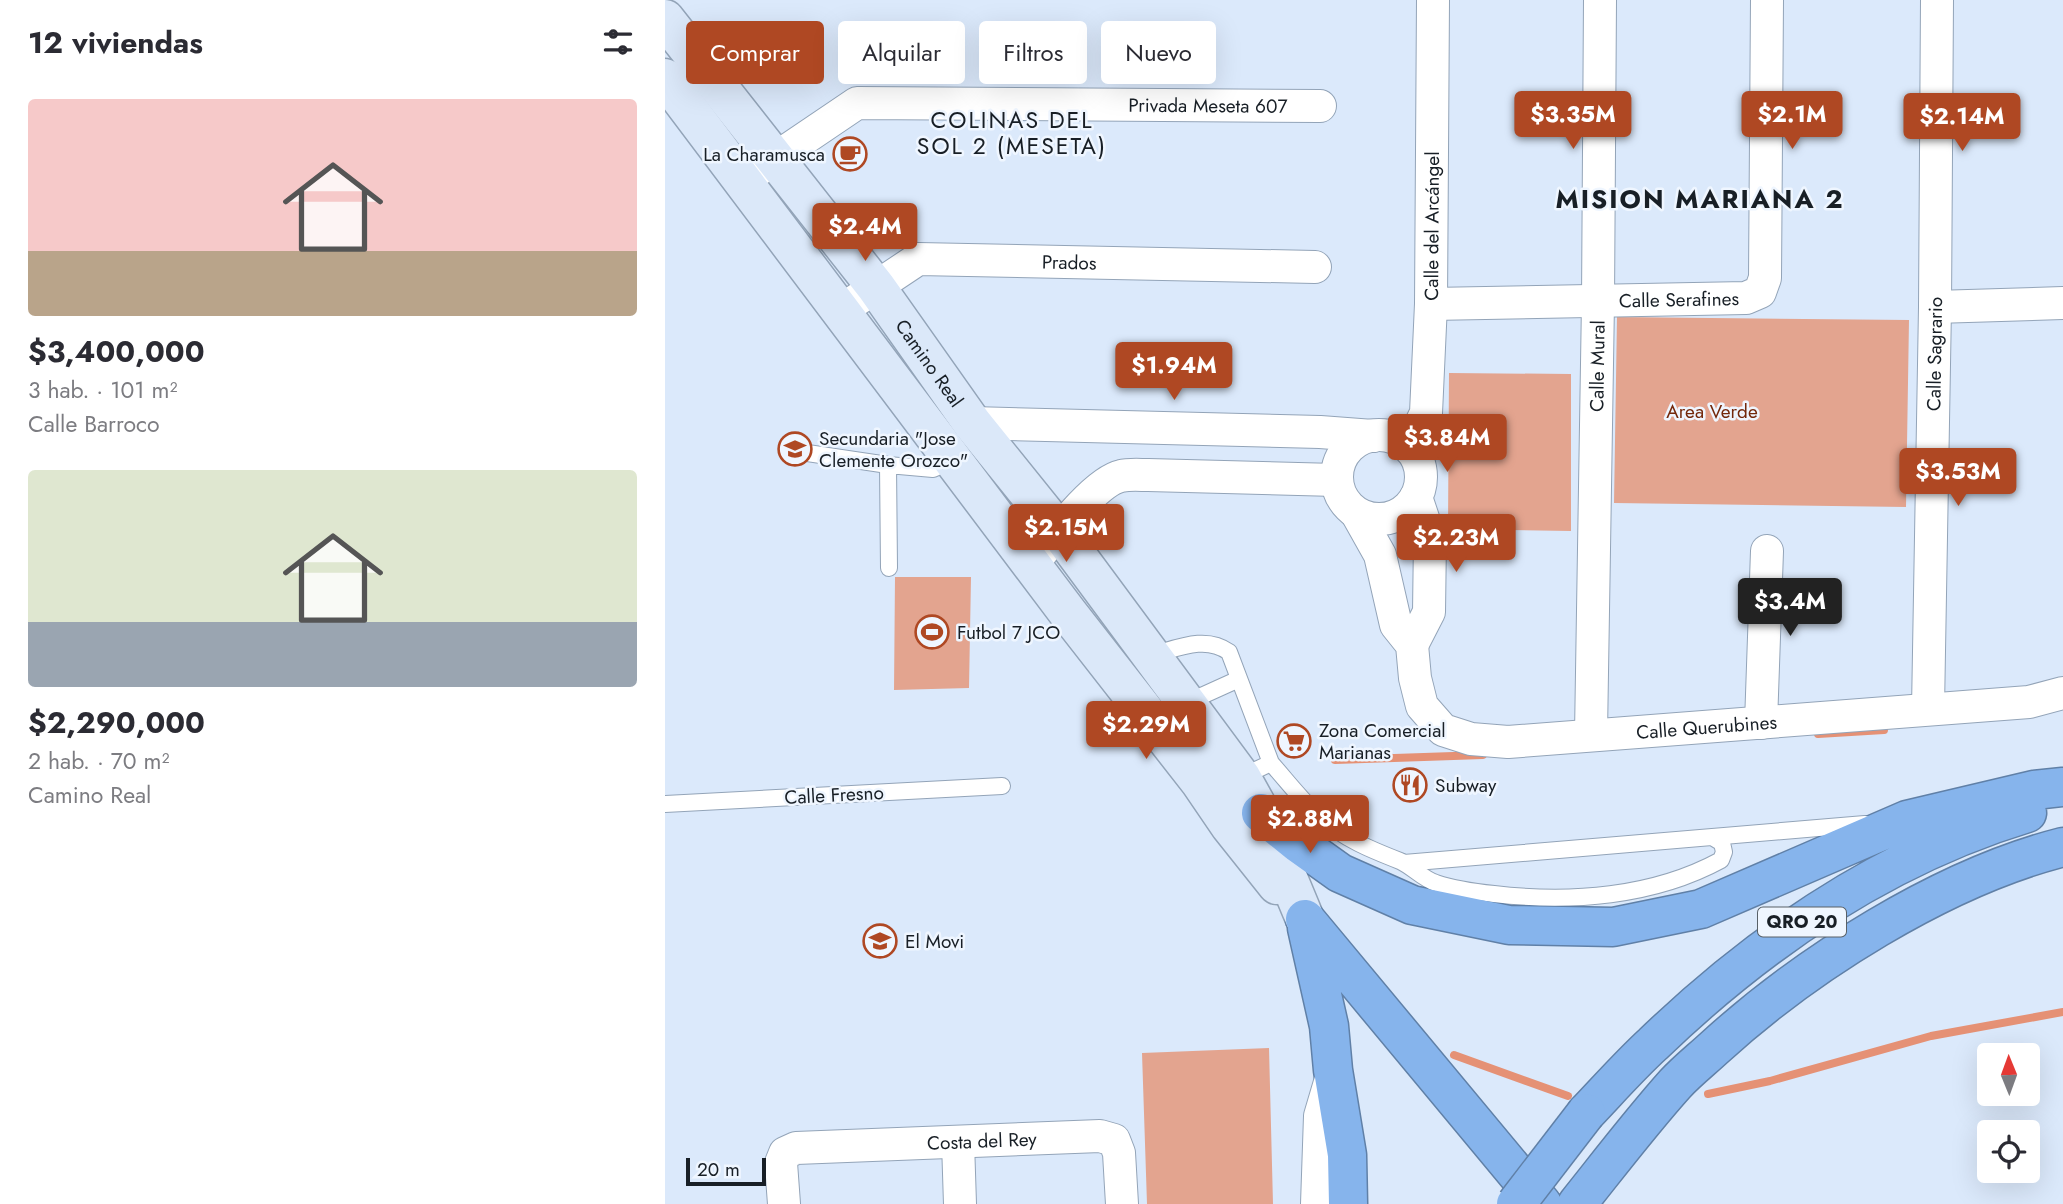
<!DOCTYPE html>
<html lang="es">
<head>
<meta charset="utf-8">
<style>
  :root { --surface:#fff; --page:#f2f2f3; --text:#2b2b33; --muted:#7c7c81; --accent:#af4823 }
  body { margin:0; font-family:Jost,sans-serif; background:var(--page); color:var(--text); height:100vh; display:flex; flex-direction:column; font-size:26px; white-space:nowrap }
  * { box-sizing:border-box; margin:0 }
  p { font-size:23px; color:var(--muted) }
  .icon { flex:none; width:38px; height:38px; fill:none; stroke:currentColor; stroke-width:2; stroke-linecap:round; stroke-linejoin:round }
  .map { position:relative; flex:1; overflow:hidden }
  .panel { display:flex; flex-direction:column; background:var(--surface); width:665px }
  .panel>* { flex:none }
  .banner { position:absolute; left:21px; top:21px; width:665px; height:63px; display:flex; gap:14px }
  .needle { width:46px; rotate:359deg }
  .controls { position:absolute; left:1312px; top:1043px; display:grid; gap:14px }
  .controls a { display:grid; place-items:center; width:63px; height:63px; border-radius:7px; background:var(--surface); box-shadow:0 7px 28px #0002; font-size:35px }
  .scale { position:absolute; left:21px; bottom:18px; width:80px; box-sizing:border-box; padding-left:7px; border:4px solid #181f26; border-top:0; font-size:19px; line-height:24px; white-space:nowrap; color:#181f26; -webkit-text-stroke:5px #eff6ff; paint-order:stroke }
  .price { position:absolute; translate:-50% -60px; padding:0 16px; border-radius:7px; background:var(--accent); color:#fff; font-size:23px; line-height:46px; filter:drop-shadow(0 2px 4px #0008) }
  .price::after { content:''; position:absolute; left:50%; top:42px; width:21px; height:16px; margin-left:-10px; background:inherit; clip-path:polygon(0 0,100% 0,50% 100%) }
  .price.current { background:#222; color:#fff }
  ul { padding:0; list-style:none }
  li { display:grid; align-content:center; gap:14px; height:371px; padding:0 28px }
  li span { display:grid; place-items:center; height:217px; border-radius:7px; color:#555 }
  li>.icon { margin-inline-start:auto }
  span .icon { width:126px; height:126px; fill:#fffc; stroke-width:1 }
  li b { font-size:30px }
  h2 { display:flex; justify-content:space-between; align-items:center; height:84px; padding:0 28px; font-size:30px }
  .tag { padding:0 24px; border-radius:7px; background:var(--surface); box-shadow:0 7px 28px #0002; font-size:24px; line-height:63px }
  .tag.current { background:var(--accent); color:#fff }
  main { display:flex; flex:1; min-height:0 }
  .map>svg:first-child { display:block }
  .green { fill:#e3a48f }
  .lines { fill:none; stroke-linecap:round; stroke-linejoin:round }
  .stream { stroke:#e59175; stroke-width:8 }
  .lane-casing { stroke:#93a4b8; stroke-width:18 }
  .street-casing { stroke:#93a4b8; stroke-width:34 }
  .secondary-casing { stroke:#93a4b8; stroke-width:41 }
  .highway-casing { stroke:#6080a7; stroke-width:41 }
  .lane { stroke:#fff; stroke-width:16 }
  .street { stroke:#fff; stroke-width:32 }
  .secondary { stroke:#dbe8f9; stroke-width:38 }
  .highway { stroke:#86b4ec; stroke-width:38 }
  .highway-bridge-casing { stroke:#6080a7; stroke-width:41; stroke-linecap:butt }
  .highway-bridge { stroke:#86b4ec; stroke-width:38 }
  .labels { text-anchor:middle; dominant-baseline:central; stroke-width:5; stroke-linejoin:round; paint-order:stroke }
  .shield { fill:#eff6ff; stroke:#586067; stroke-width:2 }
  .shield-label { font-size:18px; font-weight:bold; fill:#181f26 }
  .street-label { font-size:19px; fill:#181f26; stroke:#eff6ff }
  .poi-label { font-size:19px; fill:#181f26; stroke:#eff6ff; text-anchor:start }
  .park-label { font-size:19px; fill:#73280b; stroke:#eff6ff }
  .quarter-label { font-size:23px; letter-spacing:2px; fill:#181f26; stroke:#eff6ff }
  .district-label { font-size:26px; font-weight:bold; letter-spacing:2px; fill:#181f26; stroke:#eff6ff }
</style>
</head>
<body>
<main>
<section class="panel">
<h2>12 viviendas<svg class="icon" aria-label="filters" viewBox="0 0 24 24"><path d="M4 7h16M4 17h16"/><circle cx="9" cy="7" r="2"/><circle cx="15" cy="17" r="2"/></svg></h2>
<ul>
<li><span style="background:linear-gradient(#f6c9c9 70%,#b9a48a 0)"><svg class="icon" aria-label="home" viewBox="0 0 24 24"><path d="M3 11l9-7 9 7M6 9v11h12V9"/></svg></span><div><b>$3,400,000</b><p>3 hab. · 101 m²</p><p>Calle Barroco</p></div></li>
<li><span style="background:linear-gradient(#dfe7d0 70%,#9aa5b1 0)"><svg class="icon" aria-label="home" viewBox="0 0 24 24"><path d="M3 11l9-7 9 7M6 9v11h12V9"/></svg></span><div><b>$2,290,000</b><p>2 hab. · 70 m²</p><p>Camino Real</p></div></li>
</ul>
</section>
<div class="map">
<svg width="1398" height="1204" viewBox="0 0 1398 1204">
  <rect width="100%" height="100%" fill="#dbe9fb"/>
  <path class="green" d="M952,317L1244,320L1241,507L949,503Z
    M784,373L906,374V531L783,529Z
    M230,577H306L304,688L229,690Z
    M604,1048L608,1204H482L477,1053Z"/>
  <g class="lines">
    <path class="stream" d="M1153,734L1219,730
      M670,760L818,755
      M789,1055L903,1096
      M1043,1094L1105,1081L1266,1036L1398,1012"/>
    <defs>
      <path id="lane" d="M129,451L223,465
        M224,568L223,465L268,469L288,460
        M487,655C513,648 541,635 564,652L606,763
        M521,703L574,679
        M576,777L606,763C622,781 638,802 656,818C679,839 707,850 735,861C748,867 758,879 771,883C789,889 810,892 829,894C905,903 988,897 1056,860L1059,852L1057,843L1047,837
        M0,804L337,786
        M739,863L1200,824"/>
      <g id="street">
        <path id="s1" d="M90,172L192,103L655,106"/>
        <path id="s2" d="M766,304L1081,298L1095,292L1100,278L1102,0"/>
        <path d="M1270,307L1398,303"/>
        <path id="s3" d="M175,311L253,259L650,267"/>
        <path d="M307,423L655,432L708,436"/>
        <circle cx="714" cy="477" r="42"/>
        <path id="s4" d="M744,448L761,413L766,304L768,0"/>
        <path id="s5" d="M692,514L715,555L731,625L747,645L750,678L757,706L778,730L806,739L843,742L1364,702L1398,693"/>
        <path d="M368,563C386,541 429,482 456,476C464,474 475,475 483,475L671,480"/>
        <path d="M747,645L764,612L765,539L751,497"/>
        <path id="s6" d="M1263,709L1270,307L1272,0"/>
        <path d="M1096,723L1102,551"/>
        <path id="s7" d="M926,734L933,302L935,0"/>
        <path d="M293,1142L295,1204"/>
        <path id="s8" d="M119,1204L116,1163L120,1153L131,1148L435,1136L449,1140L454,1153L457,1204"/>
        <path d="M652,1204L655,1116L668,1072"/>
      </g>
      <g id="secondary">
        <path id="s9" d="M0,19L211,287L307,423L394,531L576,777L596,813L640,919"/>
        <path d="M0,78L403,613L535,782L565,826L612,885"/>
      </g>
      <path id="highway" d="M596,813L633,843L675,873L747,905L844,925L948,927L1036,909L1242,820L1369,790L1398,787
        M640,919L877,1204
        M642,928L664,1026L668,1070L682,1155L683,1204
        M921,1113C943,1090 964,1066 988,1044C1094,942 1220,856 1362,813
        M912,1204C944,1164 976,1122 1010,1084C1022,1071 1036,1060 1049,1048C1141,964 1277,878 1398,847"/>
    </defs>
    <use href="#lane" class="lane-casing"/>
    <use href="#street" class="street-casing"/>
    <use href="#secondary" class="secondary-casing"/>
    <use href="#highway" class="highway-casing"/>
    <use href="#lane" class="lane"/>
    <use href="#street" class="street"/>
    <use href="#secondary" class="secondary"/>
    <use href="#highway" class="highway"/>
    <defs>
      <path id="highway-bridge" d="M851,1204L921,1113"/>
    </defs>
    <use href="#highway-bridge" class="highway-bridge-casing"/>
    <use href="#highway-bridge" class="highway-bridge"/>
  </g>
  <defs>
    <symbol id="cafe-ring" viewBox="-11 -11 22 22"><circle r="9.5" fill="#eff6ff" stroke="#af4823" stroke-width="1.5"/><path d="M-5.5-4.5H6V0H3Q3 3.5 0 3.5H-2.5Q-5.5 3.5-5.5 0ZM3-3.2v2h1.7v-2ZM-6 4.5H4V6H-6Z" fill="#af4823"/></symbol>
    <symbol id="school-ring" viewBox="-11 -11 22 22"><circle r="9.5" fill="#eff6ff" stroke="#af4823" stroke-width="1.5"/><path d="M0-5L7-2L0 1L-7-2ZM-4 1L0 2.5L4 1V4Q0 6-4 4Z" fill="#af4823"/></symbol>
    <symbol id="stadium-ring" viewBox="-11 -11 22 22"><circle r="9.5" fill="#eff6ff" stroke="#af4823" stroke-width="1.5"/><path d="M0-5a6.5 5 0 1 0 0 10a6.5 5 0 1 0 0-10ZM-3.5-1.8h7v3.6h-7Z" fill="#af4823"/></symbol>
    <symbol id="supermarket-ring" viewBox="-11 -11 22 22"><circle r="9.5" fill="#eff6ff" stroke="#af4823" stroke-width="1.5"/><path d="M-6-5.5h2.5l.6 2H6L4.5 2H-2.5L-4.4-4H-6ZM-1.5 3.2a1.3 1.3 0 1 0 .1 0ZM3 3.2a1.3 1.3 0 1 0 .1 0Z" fill="#af4823"/></symbol>
    <symbol id="restaurant-ring" viewBox="-11 -11 22 22"><circle r="9.5" fill="#eff6ff" stroke="#af4823" stroke-width="1.5"/><path d="M-5-6h1v4h1v-4h1v4h1v-4h1v5L-1.5 .5V6h-2V.5L-5-1ZM5-6V6H3V1.5H1.5Q1.5-4 5-6Z" fill="#af4823"/></symbol>
  </defs>
  <g fill-rule="evenodd">
    <use href="#cafe-ring" x="166" y="135" width="38" height="38"/>
    <use href="#school-ring" x="111" y="430" width="38" height="38"/>
    <use href="#stadium-ring" x="248" y="613" width="38" height="38"/>
    <use href="#supermarket-ring" x="610" y="722" width="38" height="38"/>
    <use href="#restaurant-ring" x="726" y="766" width="38" height="38"/>
    <use href="#school-ring" x="196" y="922" width="38" height="38"/>
  </g>
  <g class="labels">
    <rect class="shield" x="1093" y="907.5" width="88" height="29" rx="5"/>
    <g class="shield-label">
      <text x="1137" y="922">QRO 20</text>
    </g>
    <g class="street-label">
      <text stroke="none"><textPath href="#s1" startOffset="474">Privada Meseta 607</textPath></text>
      <text stroke="none"><textPath href="#s4" startOffset="226">Calle del Arcángel</textPath></text>
      <text stroke="none"><textPath href="#s3" startOffset="245">Prados</textPath></text>
      <text stroke="none"><textPath href="#s2" startOffset="248">Calle Serafines</textPath></text>
      <text stroke="none"><textPath href="#s6" startOffset="355">Calle Sagrario</textPath></text>
      <text stroke="none"><textPath href="#s9" startOffset="434">Camino Real</textPath></text>
      <text stroke="none"><textPath href="#s7" startOffset="368">Calle Mural</textPath></text>
      <text stroke="none"><textPath href="#s5" startOffset="504">Calle Querubines</textPath></text>
      <text transform="translate(169 795) rotate(-3)">Calle Fresno</text>
      <text stroke="none"><textPath href="#s8" startOffset="250">Costa del Rey</textPath></text>
    </g>
    <g class="poi-label">
      <text x="160" y="154" text-anchor="end">La Charamusca</text>
      <text x="154" y="438">Secundaria "Jose<tspan x="154" dy="22">Clemente Orozco"</tspan></text>
      <text x="292" y="632">Futbol 7 JCO</text>
      <text x="654" y="730">Zona Comercial<tspan x="654" dy="22">Marianas</tspan></text>
      <text x="770" y="785">Subway</text>
      <text x="240" y="941">El Movi</text>
    </g>
    <g class="park-label">
      <text x="1047" y="411">Area Verde</text>
    </g>
    <g class="quarter-label">
      <text x="347" y="120">COLINAS DEL<tspan x="347" dy="26">SOL 2 (MESETA)</tspan></text>
    </g>
    <g class="district-label">
      <text x="1035" y="199">MISION MARIANA 2</text>
    </g>
  </g>
</svg>
<div class="controls">
<a><svg class="needle" viewBox="-14 -14 28 28"><path d="M0-13l5 13h-10z" fill="#e53935"/><path d="M0 13l5-13h-10z" fill="#7c7c81"/></svg></a>
<a><svg class="icon" aria-label="locate" viewBox="0 0 24 24"><circle cx="12" cy="12" r="6"/><path d="M12 2v4M12 18v4M2 12h4M18 12h4"/></svg></a>
</div>
<div class="scale">20 m</div>
<b class="price" style="left:908px;top:151px">$3.35M</b>
<b class="price" style="left:1127px;top:151px">$2.1M</b>
<b class="price" style="left:1297px;top:153px">$2.14M</b>
<b class="price" style="left:200px;top:263px">$2.4M</b>
<b class="price" style="left:509px;top:402px">$1.94M</b>
<b class="price" style="left:782px;top:474px">$3.84M</b>
<b class="price" style="left:1293px;top:508px">$3.53M</b>
<b class="price" style="left:401px;top:564px">$2.15M</b>
<b class="price" style="left:791px;top:574px">$2.23M</b>
<b class="price current" style="left:1125px;top:638px">$3.4M</b>
<b class="price" style="left:481px;top:761px">$2.29M</b>
<b class="price" style="left:645px;top:855px">$2.88M</b>
<div class="banner">
<a class="tag current">Comprar</a>
<a class="tag">Alquilar</a>
<a class="tag">Filtros</a>
<a class="tag">Nuevo</a>
</div>
</div>
</main>
</body>
</html>
